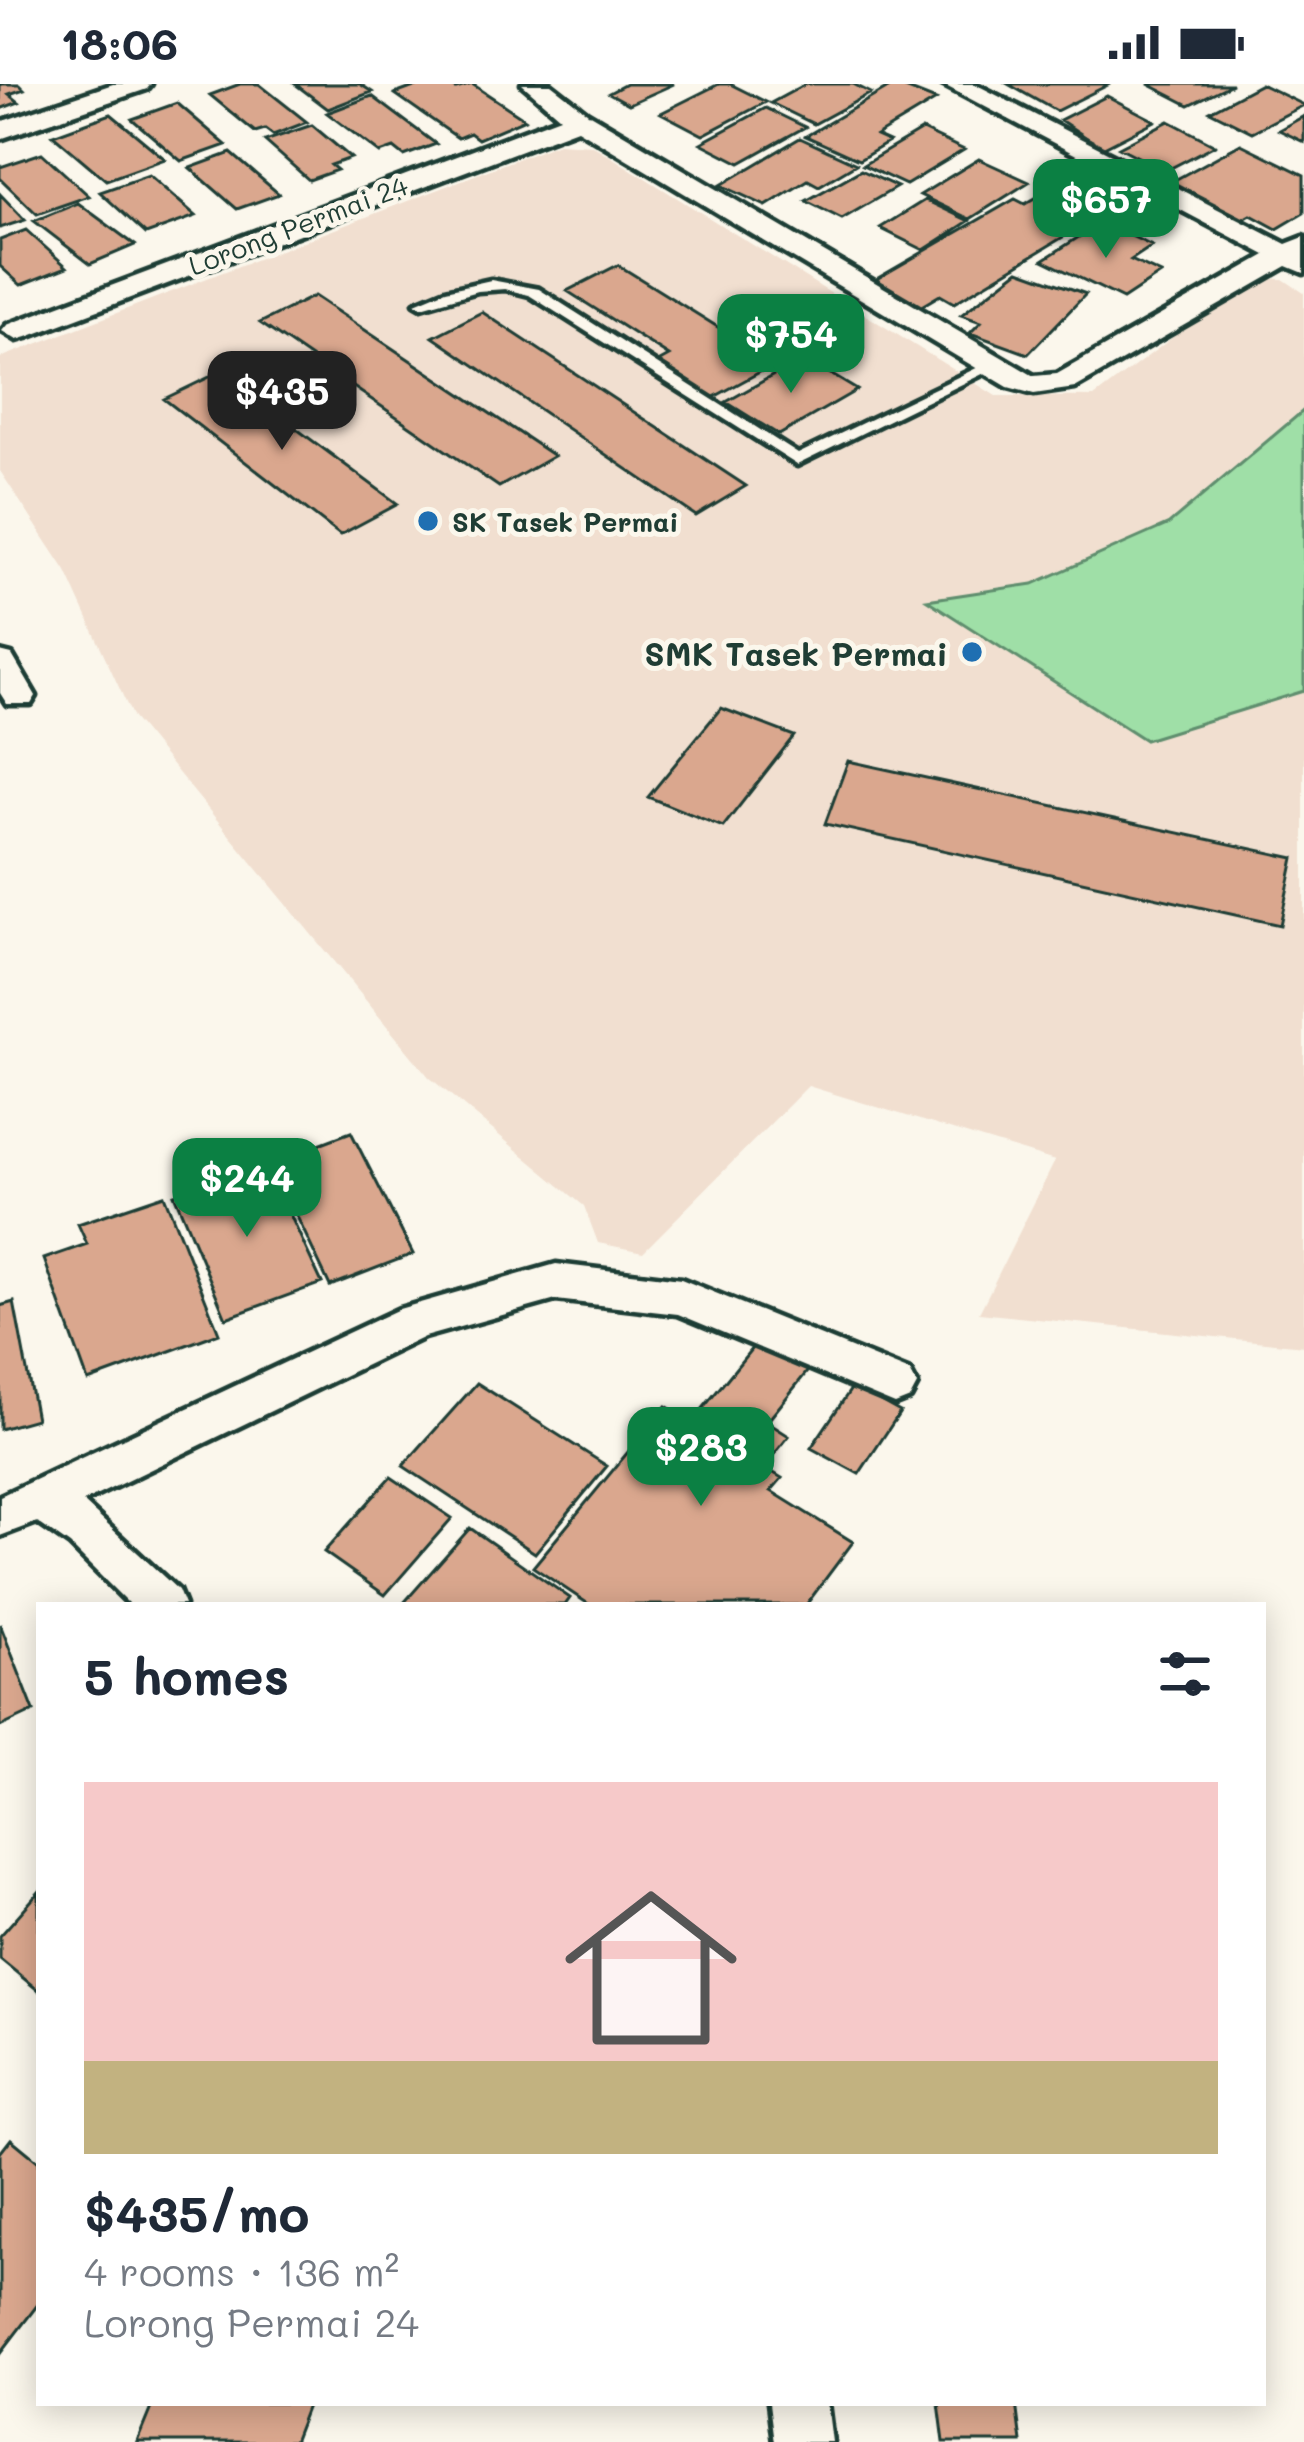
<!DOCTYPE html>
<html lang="en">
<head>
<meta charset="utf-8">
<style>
  :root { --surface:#fff; --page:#f2f2f3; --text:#1f2937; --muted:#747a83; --accent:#0b8043 }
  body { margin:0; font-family:Mali,sans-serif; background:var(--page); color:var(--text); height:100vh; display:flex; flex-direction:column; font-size:45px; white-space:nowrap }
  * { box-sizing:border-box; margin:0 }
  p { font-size:39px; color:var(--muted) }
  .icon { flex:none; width:66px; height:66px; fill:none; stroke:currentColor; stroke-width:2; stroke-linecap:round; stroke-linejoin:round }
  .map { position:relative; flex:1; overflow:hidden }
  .panel { position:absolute; left:36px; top:1518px; width:1230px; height:804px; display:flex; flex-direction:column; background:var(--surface); border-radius:0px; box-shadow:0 6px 30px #0003 }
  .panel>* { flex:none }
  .price { position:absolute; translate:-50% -102px; padding:0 27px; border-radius:24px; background:var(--accent); color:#fff; font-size:39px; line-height:78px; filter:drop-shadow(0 3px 6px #0008) }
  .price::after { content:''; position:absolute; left:50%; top:72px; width:36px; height:27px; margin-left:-18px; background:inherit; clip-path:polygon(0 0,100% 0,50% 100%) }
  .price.on { background:#222; color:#fff }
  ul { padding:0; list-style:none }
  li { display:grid; align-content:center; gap:24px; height:636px; padding:0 48px }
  li span { display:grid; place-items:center; height:372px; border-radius:0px; color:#555 }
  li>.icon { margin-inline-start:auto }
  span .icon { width:216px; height:216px; fill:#fffc; stroke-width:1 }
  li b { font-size:51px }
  h2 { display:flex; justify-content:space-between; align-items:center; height:144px; padding:0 48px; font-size:51px }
  .status { display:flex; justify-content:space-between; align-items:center; height:84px; padding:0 60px; background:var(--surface); direction:ltr }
  .status svg { height:33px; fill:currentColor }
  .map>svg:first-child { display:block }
  .built { fill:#f1dfd0 }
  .green { fill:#9fdfa7; stroke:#5f8e6e; stroke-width:3 }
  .building { fill:#daa78e; stroke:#1f3d34; stroke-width:3 }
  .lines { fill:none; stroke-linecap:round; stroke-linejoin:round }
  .lane-casing { stroke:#1f3d34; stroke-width:9 }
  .street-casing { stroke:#1f3d34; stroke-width:9 }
  .lane { fill:#fbf7ec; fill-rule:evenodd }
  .street { fill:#fbf7ec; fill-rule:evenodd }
  .poi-dot { fill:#1f6fb2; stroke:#fbf7ec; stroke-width:4.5 }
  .labels { text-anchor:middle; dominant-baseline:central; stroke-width:10; stroke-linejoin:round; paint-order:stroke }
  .far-street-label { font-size:27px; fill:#1f3d34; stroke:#fbf7ec }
  .far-poi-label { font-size:27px; font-weight:bold; fill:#1f3d34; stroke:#fbf7ec; text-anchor:start }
  .poi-label { font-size:33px; font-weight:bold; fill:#1f3d34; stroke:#fbf7ec; text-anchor:end }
</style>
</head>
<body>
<div class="status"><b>18:06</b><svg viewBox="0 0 49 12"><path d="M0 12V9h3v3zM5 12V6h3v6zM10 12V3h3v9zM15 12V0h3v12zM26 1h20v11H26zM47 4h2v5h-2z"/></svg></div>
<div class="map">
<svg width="1304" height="2358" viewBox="0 0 1304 2358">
  <rect width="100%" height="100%" fill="#fbf7ec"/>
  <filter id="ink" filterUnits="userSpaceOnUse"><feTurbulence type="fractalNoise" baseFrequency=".00833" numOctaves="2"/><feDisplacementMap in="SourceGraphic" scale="24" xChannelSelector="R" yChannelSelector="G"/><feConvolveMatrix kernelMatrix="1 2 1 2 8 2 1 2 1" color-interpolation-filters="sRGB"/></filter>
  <g filter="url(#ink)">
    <path class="built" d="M558,59L592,61L996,312L1094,313L1251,194L1283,195L1304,209V1262L979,1229L1055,1077L808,1002L643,1168L598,1159L584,1122L429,993L133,634L66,487L0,387V274Z"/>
    <path class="green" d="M1304,326V607L1145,656L927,516L1033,500L1169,440Z"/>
    <path class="building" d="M0,0H19L24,5L9,10L19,18L0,25Z
      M240,0H259L307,38L273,51L265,45L255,48L210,11Z
      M295,0H360L372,8L328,25Z
      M422,0H448L456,5L472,0L525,35L478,55L470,49L458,54L395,10Z
      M626,0H674L629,20L609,9Z
      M719,0H730L766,18L703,51L661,29Z
      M806,0H853L871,9L814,40L771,19Z
      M895,0L936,16L876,52L889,58L859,76L806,52Z
      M1008,0H1110L1056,27Z
      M1148,0H1232L1189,21Z
      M1261,0L1304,21L1252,48L1210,27Z
      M372,12L436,60L404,72L394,64L380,69L327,29Z
      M1107,12L1155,37L1102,64L1060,36Z
      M177,19L226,61L181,77L132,35Z
      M766,24L805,43L740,79L701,59Z
      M111,30L165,75L106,96L53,51Z
      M1304,32V58L1279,46Z
      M1169,37L1215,61L1165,87L1119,63Z
      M312,41L351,74L331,81L337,86L309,96L265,57Z
      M922,46L964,66L906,101L863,81Z
      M800,54L856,80L819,102L808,96L766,122L721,101Z
      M1241,60L1304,91V129L1277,145L1251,131L1237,139L1171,98Z
      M42,69L89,112L37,130L0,94V83Z
      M231,69L279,110L237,125L190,84Z
      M979,75L1029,98L970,135L920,111Z
      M861,86L897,103L842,135L806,117Z
      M149,91L196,132L146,150L100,108Z
      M1058,101L1100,121L1064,143L1073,147L954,219L940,211L913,227L866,201L1015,115L1025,120Z
      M0,110L25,136L0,144Z
      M925,116L969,137L924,166L880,144Z
      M78,119L135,161L90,180L34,137Z
      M1096,142L1107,146L1112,143L1152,162L1131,176L1161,190L1123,215L1043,176Z
      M26,146L67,183L21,201L0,182V156Z
      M618,181L721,245L745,232L800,266L705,318L649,283L669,272L567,207Z
      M1019,186L1086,210L1028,270L970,249L981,238L961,231Z
      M314,212L554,372L499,403L260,239Z
      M482,228L746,402L696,432L433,253Z
      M804,274L857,306L779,351L726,318Z
      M220,288L398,420L340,451L164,315Z
      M721,624L794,652L723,743L648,713Z
      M848,677L1294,774L1280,841L825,740Z
      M351,1048L413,1170L330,1202L271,1078Z
      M265,1077L322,1199L226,1234L174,1110Z
      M164,1111L219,1249L88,1297L44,1175L87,1160L78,1140Z
      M14,1218L36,1335L0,1345V1222Z
      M761,1253L811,1283L767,1338L789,1352L764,1383L782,1394L771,1407L853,1458L806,1521H590L533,1483L666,1322L692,1338Z
      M477,1299L607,1382L535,1469L403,1382Z
      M853,1302L900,1328L859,1390L811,1364Z
      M391,1393L452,1434L385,1511L324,1468Z
      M470,1444L570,1514L565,1521H402Z
      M0,1540L34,1627L0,1643Z
      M39,1808V1907L0,1875V1852Z
      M11,2055L39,2078V2219L0,2270V2069Z
      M153,2319H308L293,2358H137Z
      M939,2319H1016L1021,2358H944Z"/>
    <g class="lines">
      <defs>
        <path id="lane" d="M491,196L539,205L798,370L989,278L1001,281L797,381L529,211L505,205L478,207L422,223L415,219L446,206Z"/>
        <path id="street" d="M113,0H151L147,5L0,55V38Z
          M522,0H551L588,29L1034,292L1057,290L1266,171L942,0H975L1286,160L1304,153V189L1287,182L1075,304L1034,310L1008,303L577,45L27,253L17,256L2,247L7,241L560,33Z
          M0,568L12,571L36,612L31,620H7L0,609Z
          M556,1180L681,1195L910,1288L917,1301L910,1314L895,1320L678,1230L556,1216L424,1253L83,1418L178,1506L184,1521H130L70,1461L37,1438L0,1452V1412L399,1225Z
          M769,2319H827L832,2358H774Z"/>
      </defs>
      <use href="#lane" class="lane-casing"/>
      <use href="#street" class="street-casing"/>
      <use href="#lane" class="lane"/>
      <use href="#street" class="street"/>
    </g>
  </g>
  <g class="poi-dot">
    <circle cx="428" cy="437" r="12"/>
    <circle cx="972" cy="568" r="12"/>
  </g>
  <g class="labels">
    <g class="far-street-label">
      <text transform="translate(298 141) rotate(-21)">Lorong Permai 24</text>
    </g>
    <g class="far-poi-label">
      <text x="452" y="437">SK Tasek Permai</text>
    </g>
    <g class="poi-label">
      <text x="948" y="568">SMK Tasek Permai</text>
    </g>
  </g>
</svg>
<b class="price" style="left:1106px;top:177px">$657</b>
<b class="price" style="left:791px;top:312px">$754</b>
<b class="price on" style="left:282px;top:369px">$435</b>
<b class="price" style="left:247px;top:1156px">$244</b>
<b class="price" style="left:701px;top:1425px">$283</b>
<section class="panel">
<h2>5 homes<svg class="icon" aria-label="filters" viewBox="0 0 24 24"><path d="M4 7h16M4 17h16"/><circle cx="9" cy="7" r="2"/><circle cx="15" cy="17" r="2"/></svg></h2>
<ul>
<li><span style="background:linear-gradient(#f6c9c9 75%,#c2b280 0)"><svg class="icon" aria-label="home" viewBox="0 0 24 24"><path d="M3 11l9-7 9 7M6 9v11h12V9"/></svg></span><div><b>$435/mo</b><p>4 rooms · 136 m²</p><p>Lorong Permai 24</p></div></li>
</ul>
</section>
</div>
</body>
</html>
